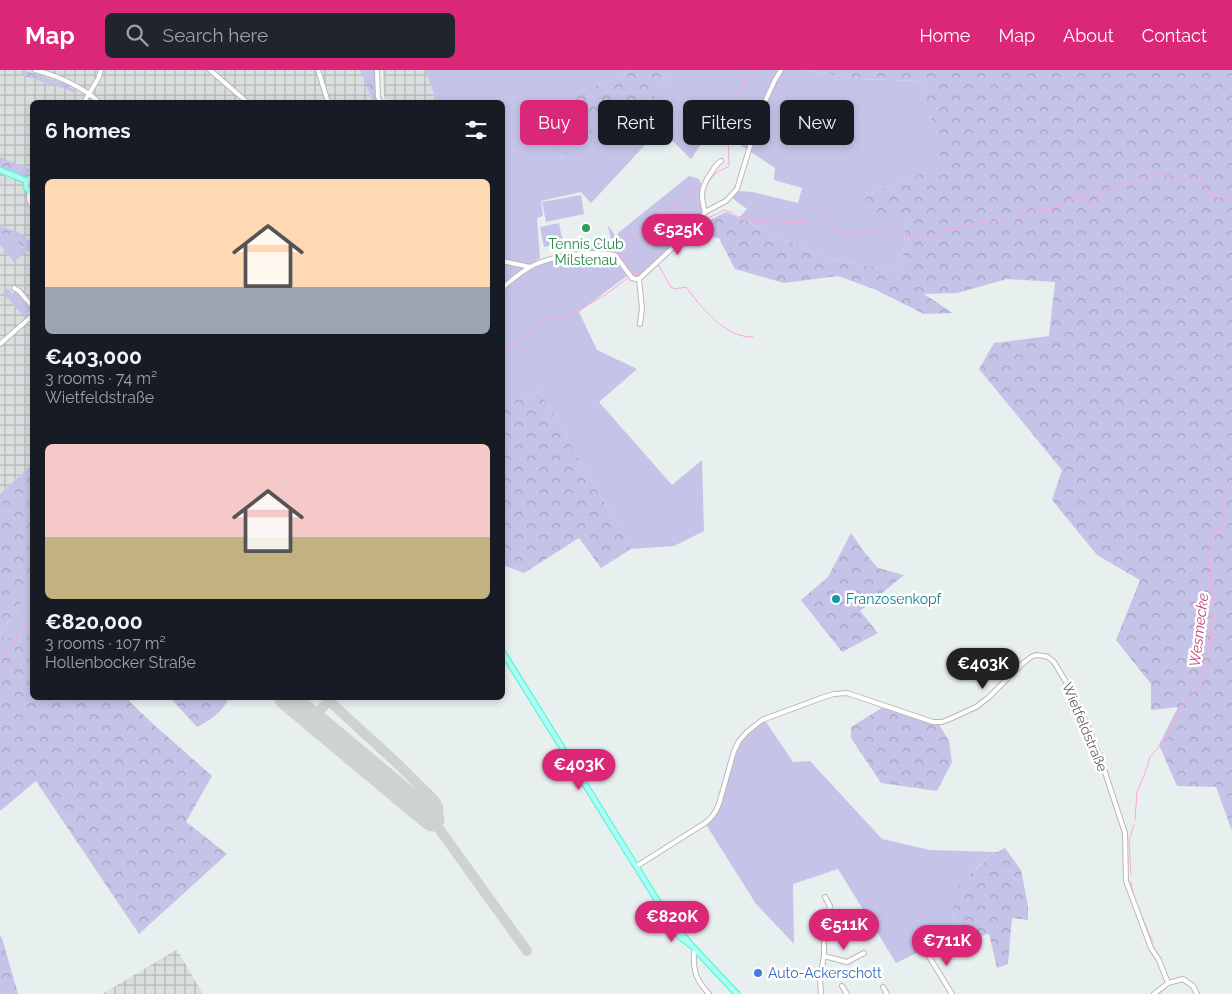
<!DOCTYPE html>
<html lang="en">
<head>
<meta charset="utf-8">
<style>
  :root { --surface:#171b24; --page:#20242c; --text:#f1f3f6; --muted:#9ea1a6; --accent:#db2777 }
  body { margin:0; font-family:Raleway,sans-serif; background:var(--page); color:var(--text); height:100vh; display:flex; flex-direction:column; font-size:19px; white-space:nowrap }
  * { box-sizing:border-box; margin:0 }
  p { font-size:16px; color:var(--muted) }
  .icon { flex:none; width:28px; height:28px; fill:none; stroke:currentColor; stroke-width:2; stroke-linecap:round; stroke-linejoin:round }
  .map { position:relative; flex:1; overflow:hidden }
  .details { position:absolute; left:30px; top:30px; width:475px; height:600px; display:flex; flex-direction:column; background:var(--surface); border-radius:8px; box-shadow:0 2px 8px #0003 }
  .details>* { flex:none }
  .banner { position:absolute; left:520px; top:30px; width:475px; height:45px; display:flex; gap:10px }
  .price { position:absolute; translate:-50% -42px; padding:0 11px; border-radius:18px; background:var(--accent); color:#fff; font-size:16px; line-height:32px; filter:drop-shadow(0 1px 2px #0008) }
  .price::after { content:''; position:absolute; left:50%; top:30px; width:15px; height:11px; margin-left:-8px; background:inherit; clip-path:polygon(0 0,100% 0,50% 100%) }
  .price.active { background:#222; color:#fff }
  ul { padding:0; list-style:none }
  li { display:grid; align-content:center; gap:10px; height:265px; padding:0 15px }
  li span { display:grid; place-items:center; height:155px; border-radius:8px; color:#555 }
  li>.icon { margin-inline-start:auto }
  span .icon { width:90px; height:90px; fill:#fffc; stroke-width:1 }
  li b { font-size:21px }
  h2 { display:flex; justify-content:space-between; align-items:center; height:60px; padding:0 15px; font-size:21px }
  .pill { padding:0 18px; border-radius:8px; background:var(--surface); box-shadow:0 2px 8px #0003; font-size:18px; line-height:45px }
  .pill.active { background:var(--accent); color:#fff }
  header { display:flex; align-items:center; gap:30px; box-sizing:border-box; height:70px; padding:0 25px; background:var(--accent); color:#fff }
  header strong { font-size:24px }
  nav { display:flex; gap:28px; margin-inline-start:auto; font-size:18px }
  .search { width:350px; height:45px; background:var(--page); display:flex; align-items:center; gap:12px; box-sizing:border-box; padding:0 18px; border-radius:8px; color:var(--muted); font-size:19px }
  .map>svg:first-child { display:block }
  .industrial { fill:url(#industrial-grid) }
  .grass { fill:#c5c3e8 }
  .forest { fill:url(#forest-crowns) }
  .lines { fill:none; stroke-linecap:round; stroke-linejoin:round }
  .stream { stroke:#ffa8d4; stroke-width:1 }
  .taxiway { stroke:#cfd2d2; stroke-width:10 }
  .runway { stroke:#cfd2d2; stroke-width:25 }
  .minor-casing { stroke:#bdb7b9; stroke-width:6 }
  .major-casing { stroke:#5bf5d3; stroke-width:7 }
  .minor { stroke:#fff; stroke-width:4 }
  .major { stroke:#adfff7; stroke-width:4.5 }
  .leisure-dot { fill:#2e9e5b; stroke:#fff; stroke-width:2 }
  .culture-dot { fill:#0f9aa8; stroke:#fff; stroke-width:2 }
  .shop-dot { fill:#3f7fe0; stroke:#fff; stroke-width:2 }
  .labels { text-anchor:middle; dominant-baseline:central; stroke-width:5; stroke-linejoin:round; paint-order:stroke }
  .leisure-label { font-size:14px; fill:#27864d; stroke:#fff }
  .culture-label { font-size:14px; fill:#0d838f; stroke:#fff; text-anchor:start }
  .street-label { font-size:14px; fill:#675e61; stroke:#fff }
  .shop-label { font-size:14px; fill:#366cbe; stroke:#fff; text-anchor:start }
  .water-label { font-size:15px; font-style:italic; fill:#c7467d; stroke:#fff }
</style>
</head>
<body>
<header>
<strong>Map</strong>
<div class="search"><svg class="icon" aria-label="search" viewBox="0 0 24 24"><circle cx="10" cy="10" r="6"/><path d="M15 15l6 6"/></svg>Search here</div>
<nav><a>Home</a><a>Map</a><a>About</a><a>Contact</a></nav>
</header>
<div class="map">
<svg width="1232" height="924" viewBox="0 0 1232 924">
  <defs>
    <pattern id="industrial-grid" width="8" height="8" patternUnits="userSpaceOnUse" patternTransform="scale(1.25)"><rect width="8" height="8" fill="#d9dfde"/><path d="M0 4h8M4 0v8" fill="none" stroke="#b4b8b7"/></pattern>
    <pattern id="forest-crowns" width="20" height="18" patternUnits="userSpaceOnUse" patternTransform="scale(1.25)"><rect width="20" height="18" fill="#c5c3e8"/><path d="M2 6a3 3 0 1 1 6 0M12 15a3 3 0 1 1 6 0" fill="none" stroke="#a4a2bf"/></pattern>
  </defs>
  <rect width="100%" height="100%" fill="#e7f0ef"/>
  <path class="industrial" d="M0,0H360L373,32H32V394L0,424Z
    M383,0H425L437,32H387L384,25Z
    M177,880L203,924H102L176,880Z"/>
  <path class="grass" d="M425,0H630L616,9L573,24L559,90L606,49L618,46L638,50L674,0H803L859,9L922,11L944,96L866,125L863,148H906L902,202L826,188L739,148L747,139L732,128L739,121L753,122L798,133L802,118L774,110L775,98L713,57L691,89L660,59L591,133L581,122L541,131L543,146L537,148L540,188L503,214L502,32H437Z
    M689,106L699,109L702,116V141L695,154L680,167L633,211L628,205L579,242L597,280L637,299L599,332L672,415L702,390L704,461L674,476L631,479L540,321L503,335L502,218L535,195L576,184L613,185L618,170V163Z
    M581,125L584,144L546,152L542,132Z
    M559,153L563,173L544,177L540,157Z
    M608,156C618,167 617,169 612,183C592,180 579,182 558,187L571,179L611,170Z
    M0,163L14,169L27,181L14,192L0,175Z
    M8,218L11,223L19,225L32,239L24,247L3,223Z
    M32,517V546L17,568H0V563Z
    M764,649L793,692L810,691L882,769L930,780L997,782L989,786L976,798L953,840L956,864L896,893L838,799L793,814L794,874L756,834L705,753L715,743L734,681L743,666Z"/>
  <path class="forest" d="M22,0L66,14L77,22L76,24L66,19L21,5Z
    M360,0H375L378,32H373Z
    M630,0H674L638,50L618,46L606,49L559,90L530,52L573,24L616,9Z
    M803,0H1232V761L1216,717L1177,716L1159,675L1178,637L1151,640V614L1116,570L1140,510L1097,485L1052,430L1062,400L979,299L994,273L1049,266L1055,212L1007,209L957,223L924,224L953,243L924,244L874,219L838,206L784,213L735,199L719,168L701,166L696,159L710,150L726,142L826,188L902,202L906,148H862L866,125L943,96L922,11L859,9Z
    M0,87L32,100L24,106L0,96Z
    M0,156L18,162L32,173V179L29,182L14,169L0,163Z
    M540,321L631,479L601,498L579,468L524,503L503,495V335Z
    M32,394V517L0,563V424Z
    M851,463L865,483L878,498L904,505L860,541L878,563L842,582L801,530L828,507Z
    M32,546V628H129L130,632L152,653L212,706L186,752L227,784L139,864L36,711L0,741V568H17Z
    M170,628H229C222,642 211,650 197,657Z
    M885,636L938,653L949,671L952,692L937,721L881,713L851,668V657Z
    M1005,778L1021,800L1028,836V850L1012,848L1008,894L997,898L989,864L983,865L973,883L956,864L953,840L959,816L989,786Z
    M0,866L2,868L18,924H0Z"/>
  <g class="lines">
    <path class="stream" d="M708,112L717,102L728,97L729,94L728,58L736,30L743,14L755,0
      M1079,128L1090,118L1087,111
      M1016,148L1025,143L1031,142L1033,139L1050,141L1056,135L1062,134L1075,127H1078L1090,133L1094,132L1110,118L1125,117L1135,110L1142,108L1152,102L1160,103L1166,106L1172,105L1176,109H1201L1208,124L1215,125L1218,128L1223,126L1227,129L1232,131
      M702,151L725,140L732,143L738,147L742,146L753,150L764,151L784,152L790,153L824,151
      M827,155L835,160L843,164L852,165L870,159L875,160L884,166L898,165L912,167H926L937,164L949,158H959L971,154L1006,150
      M662,185L694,155
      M658,194L671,217L675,219L686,217C701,237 725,268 753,267
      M634,205L640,204L648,198
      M502,284L526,265L541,251L572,244L605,225L629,207L634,204L619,185L620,178L625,173L652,155L700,115
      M0,591L32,546
      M1135,750L1137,722L1144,706L1150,687L1167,668L1178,640L1195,621L1204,603L1206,589L1211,571L1210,558L1213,548L1211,538L1215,527L1211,519L1210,483L1208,478L1222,452V433L1232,421
      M1131,804L1129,770L1134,755
      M1131,812L1134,828
      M1138,839L1153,872
      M1158,924L1166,918"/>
    <path class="taxiway" d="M326,628L400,696L423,719C424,727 420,732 412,732
      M313,649L329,630
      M423,719C432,728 447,738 432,749L527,881"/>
    <path class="runway" d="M287,628L432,749"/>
    <defs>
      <path id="minor" d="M35,0C58,6 81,16 99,32
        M210,0L247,32
        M318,0L328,32
        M377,0L378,27L380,32
        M84,32L98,9L101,0
        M30,122C28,128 29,131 32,136
        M705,142L726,131L737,119L761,40L775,10L781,0
        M502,191L530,197
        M639,209L642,238L640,254
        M14,218L19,221L32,236
        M502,218C512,210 523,200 534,195C557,185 591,180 615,185L632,208L636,209H639L694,158L705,142C700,125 701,117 711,103C714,98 716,94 721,91
        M0,274L32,246
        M637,796L705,753C712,748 716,742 719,734L734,681L739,671L747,662L762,650L824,627L834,624L847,623L933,652H942L950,649L976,637L988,628L1021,595L1031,587L1036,585L1044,586L1048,587L1054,592L1066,612L1086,652L1100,687L1125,763L1126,811L1151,878L1159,890L1168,913
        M826,855L846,858L851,864
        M696,880L694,882C693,901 696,910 709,924
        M925,880L952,924
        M824,886L847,892L864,883
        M842,916L847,924
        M883,917L887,924
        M821,924L820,908L824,886V865L830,836L825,827
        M1154,924L1168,913L1183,909L1193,916L1197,924"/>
      <path id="major" d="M0,100L27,111
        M32,107L29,109L26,114L27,119L32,123
        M502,581L680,867L692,876
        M676,857L692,876L737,924"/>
    </defs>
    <use href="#minor" class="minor-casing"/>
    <use href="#major" class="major-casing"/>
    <use href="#minor" class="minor"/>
    <use href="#major" class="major"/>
  </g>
  <circle class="leisure-dot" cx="586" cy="158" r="5"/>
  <circle class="culture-dot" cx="836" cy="529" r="5"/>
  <circle class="shop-dot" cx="758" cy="903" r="5"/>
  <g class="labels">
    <g class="leisure-label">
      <text x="586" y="174">Tennis Club<tspan x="586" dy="16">Milstenau</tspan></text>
    </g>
    <g class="culture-label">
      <text x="846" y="529">Franzosenkopf</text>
    </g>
    <g class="street-label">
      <text transform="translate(1085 657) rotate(67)">Wietfeldstraße</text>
    </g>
    <g class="shop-label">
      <text x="768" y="903">Auto-Ackerschott</text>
    </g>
    <g class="water-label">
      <text transform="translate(1199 560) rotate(-83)">Wesmecke</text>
    </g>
  </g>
</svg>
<b class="price" style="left:678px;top:186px">€525K</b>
<b class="price active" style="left:983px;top:620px">€403K</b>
<b class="price" style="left:579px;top:721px">€403K</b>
<b class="price" style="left:672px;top:873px">€820K</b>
<b class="price" style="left:844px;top:881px">€511K</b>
<b class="price" style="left:947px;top:897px">€711K</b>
<div class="banner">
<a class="pill active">Buy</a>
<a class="pill">Rent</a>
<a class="pill">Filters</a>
<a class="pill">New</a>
</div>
<section class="details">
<h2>6 homes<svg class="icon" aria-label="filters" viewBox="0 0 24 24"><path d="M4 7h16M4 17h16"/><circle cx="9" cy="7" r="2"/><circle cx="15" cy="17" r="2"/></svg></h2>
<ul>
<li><span style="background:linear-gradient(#ffd9b3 70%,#9aa5b1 0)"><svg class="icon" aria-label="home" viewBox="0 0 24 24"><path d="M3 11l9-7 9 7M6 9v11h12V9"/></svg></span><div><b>€403,000</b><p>3 rooms · 74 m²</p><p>Wietfeldstraße</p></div></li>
<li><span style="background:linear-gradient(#f6c9c9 60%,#c2b280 0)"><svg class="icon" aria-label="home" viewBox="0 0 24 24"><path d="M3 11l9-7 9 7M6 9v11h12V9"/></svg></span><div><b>€820,000</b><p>3 rooms · 107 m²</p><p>Hollenbocker Straße</p></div></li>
</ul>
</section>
</div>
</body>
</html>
